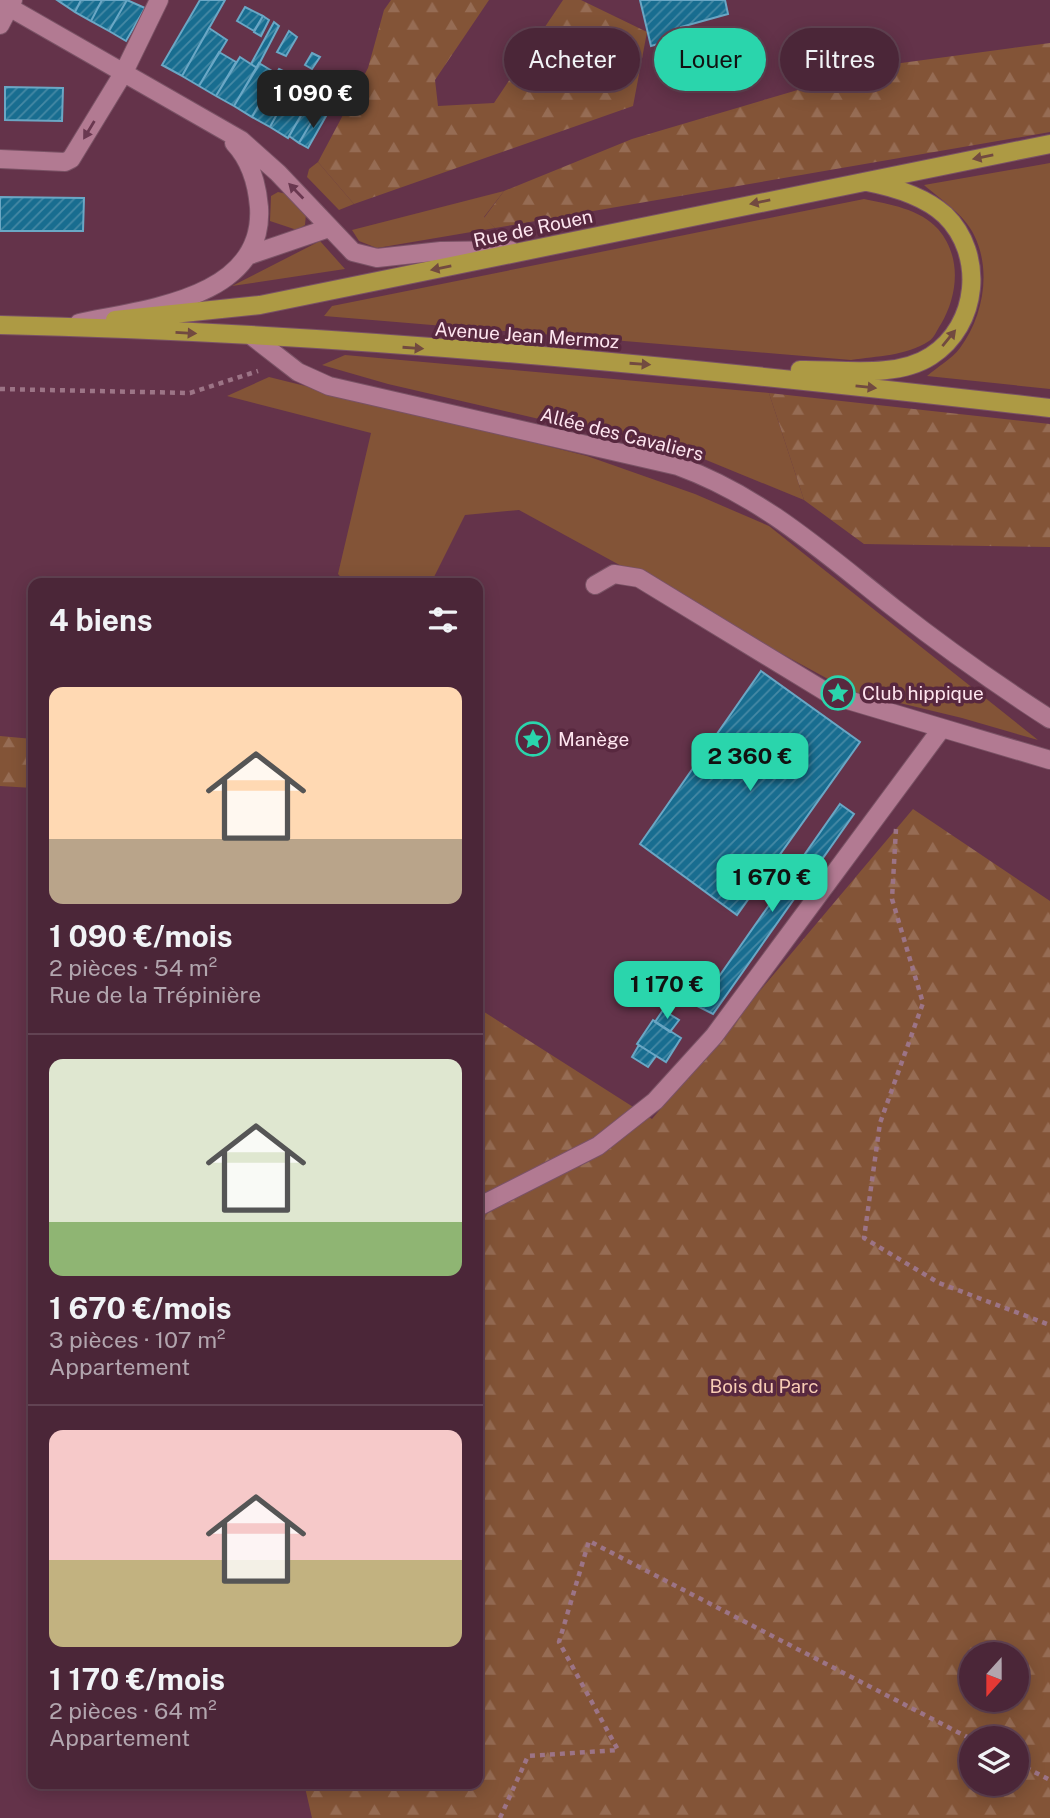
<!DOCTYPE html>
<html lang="fr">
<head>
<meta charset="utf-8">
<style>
  :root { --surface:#4b2638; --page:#553243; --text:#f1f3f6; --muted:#b2a5ae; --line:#624353; --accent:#2ad5ac }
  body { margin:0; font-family:"Public Sans",sans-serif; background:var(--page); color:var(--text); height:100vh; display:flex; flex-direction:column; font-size:26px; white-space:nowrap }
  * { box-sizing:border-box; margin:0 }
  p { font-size:23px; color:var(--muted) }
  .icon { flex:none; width:38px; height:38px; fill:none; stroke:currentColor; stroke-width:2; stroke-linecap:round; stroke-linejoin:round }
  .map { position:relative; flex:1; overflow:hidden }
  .panel { position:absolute; left:28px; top:578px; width:455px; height:1211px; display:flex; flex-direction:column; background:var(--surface); border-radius:14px; box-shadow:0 4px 18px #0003,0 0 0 2px var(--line) }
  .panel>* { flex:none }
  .guide { position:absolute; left:504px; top:28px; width:441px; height:63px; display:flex; gap:14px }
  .needle { width:46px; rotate:201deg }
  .controls { position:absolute; left:959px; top:1642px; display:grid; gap:14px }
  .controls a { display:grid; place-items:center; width:70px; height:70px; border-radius:50%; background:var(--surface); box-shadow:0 4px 18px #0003,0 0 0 2px var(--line); font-size:35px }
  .price { position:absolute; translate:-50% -60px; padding:0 16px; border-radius:14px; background:var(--accent); color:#111; font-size:23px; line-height:46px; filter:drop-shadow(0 2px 4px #0008) }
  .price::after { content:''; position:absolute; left:50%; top:42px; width:21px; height:16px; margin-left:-10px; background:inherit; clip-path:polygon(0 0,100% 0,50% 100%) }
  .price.current { background:#222; color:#fff }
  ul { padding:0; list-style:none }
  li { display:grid; align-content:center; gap:14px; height:371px; padding:0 21px }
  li+li { border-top:2px solid var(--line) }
  li span { display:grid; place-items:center; height:217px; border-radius:14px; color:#555 }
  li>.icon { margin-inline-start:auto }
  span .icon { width:126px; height:126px; fill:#fffc; stroke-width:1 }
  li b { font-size:30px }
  h2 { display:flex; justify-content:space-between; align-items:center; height:84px; padding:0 21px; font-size:30px }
  .tag { padding:0 24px; border-radius:32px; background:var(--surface); box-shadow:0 4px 18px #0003,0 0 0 2px var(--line); font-size:24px; line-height:63px }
  .tag.current { background:var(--accent); color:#111 }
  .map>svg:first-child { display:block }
  .green { fill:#835437 }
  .forest { fill:url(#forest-firs); fill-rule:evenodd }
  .building { fill:url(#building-hatch); stroke:#6aa7c5; stroke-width:2 }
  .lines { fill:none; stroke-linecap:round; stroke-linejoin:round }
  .minor-casing { stroke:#7a5265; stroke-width:20 }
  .major-casing { stroke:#7a5265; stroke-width:20 }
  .path { stroke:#9c7486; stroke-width:4.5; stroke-dasharray:5 5; stroke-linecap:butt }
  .minor { stroke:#b27a92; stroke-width:18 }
  .major { stroke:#ad9a44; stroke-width:18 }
  .oneway { fill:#6a3850 }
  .oneway2 { fill:#724a40 }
  .labels { text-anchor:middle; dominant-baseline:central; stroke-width:7; stroke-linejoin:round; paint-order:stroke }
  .street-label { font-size:19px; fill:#fee5ef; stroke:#58283f }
  .poi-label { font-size:19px; fill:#fee5ef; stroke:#58283f; text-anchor:start }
  .park-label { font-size:19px; fill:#f8cdb5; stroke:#58283f }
</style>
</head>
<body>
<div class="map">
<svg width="1050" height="1818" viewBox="0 0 1050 1818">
  <defs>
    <pattern id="forest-firs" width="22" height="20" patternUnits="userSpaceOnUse" patternTransform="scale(1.75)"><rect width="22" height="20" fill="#835437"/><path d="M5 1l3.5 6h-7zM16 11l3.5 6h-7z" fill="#966c54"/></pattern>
    <pattern id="building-hatch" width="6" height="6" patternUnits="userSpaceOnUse" patternTransform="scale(1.75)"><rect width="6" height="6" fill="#186d90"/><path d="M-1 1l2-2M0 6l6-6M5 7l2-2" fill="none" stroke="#4689a5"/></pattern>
  </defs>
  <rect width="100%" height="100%" fill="#64334a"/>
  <path class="green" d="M318,162L354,204L339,210L307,177L309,169Z
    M1050,163V389L927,376C937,367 952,359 960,348C983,317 992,271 974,235C965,215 940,199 924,185Z
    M504,191L484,217L495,228L377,248L359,241L352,230Z
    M278,192L287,194L306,214L305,225L297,230L270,221L271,196Z
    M864,199C889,204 920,209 938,229C962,257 958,295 941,324C937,330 934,338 929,341C906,356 877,356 851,360L324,316L332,306Z
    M320,241L345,269L232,286Z
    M345,355L769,393L804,500L694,455L388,384L322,365Z
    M269,377L587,456L695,494L769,526L1038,740L962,718L850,691L519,510L465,515L431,583H346L338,574L371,433L227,396Z"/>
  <path class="forest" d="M391,0H489L435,80L438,106L494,103L563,0H581L647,32L633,106L354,204L318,162L368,68L384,10Z
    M1050,43V132L495,228L484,218L504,191L632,139L879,66Z
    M769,393L1050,424V547L864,544L804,500Z
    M0,736L33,739V788L0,786Z
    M913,809L1050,901V1818H312L304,1783H478V1008L652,1119ZM971,1654H1017V1699H971ZM971,1738H1017V1783H971Z"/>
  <path class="building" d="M57,0H81L75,12Z
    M81,0H102L91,21L75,12Z
    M102,0H127L109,31L91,21Z
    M127,0L145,8L126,41L109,31Z
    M200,0H225L182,76L162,65Z
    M640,0H725L728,14L681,27L683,37L651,46Z
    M245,7L263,16L254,31L237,21Z
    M263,16L269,20L261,36L254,32Z
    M274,22L279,26L257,68L251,64Z
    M209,28L227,40L199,86L182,76Z
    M289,31L297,37L286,56L277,52Z
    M219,52L236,62L216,96L199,86Z
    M312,53L320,57L312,69L305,65Z
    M240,57L257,68L234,106L216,96Z
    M259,63L277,74L252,117L234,106Z
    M279,69L297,78L270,127L252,117Z
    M296,79L316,90L288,138L270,127Z
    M5,87L63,88L62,121L5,120Z
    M307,105L318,111L299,143L289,136Z
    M318,111L326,116L308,148L299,143Z
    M0,197L84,198L83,231H0Z
    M761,671L860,742L737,915L640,844Z
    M840,804L854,814L713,1014L681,998L689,987L706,995Z
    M663,1010L679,1020L670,1032L655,1022Z
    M653,1020L681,1038L666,1062L637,1044Z
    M639,1045L656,1056L648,1067L632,1057Z"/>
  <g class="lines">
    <defs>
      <path id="minor" d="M0,2L241,140L278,173L353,252L377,258L441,251L510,250
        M0,25L13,0
        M0,159L65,162L71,159L124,72L159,0
        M247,256L329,228
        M79,323C144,309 265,299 259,207C257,183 250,160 234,143
        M253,337L298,372L329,386L678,466C763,497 824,553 894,608C945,648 996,684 1050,719
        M595,585L614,574L639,578L831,695L942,728
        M478,1207L598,1146L655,1101L714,1036L942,728L1050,760"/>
      <path id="major" d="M115,320L260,305L1050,144
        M0,325C351,333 701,368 1050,408
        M800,370C840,369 896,379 931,356C979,325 985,254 945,215C924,196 893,187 867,182"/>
    </defs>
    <use href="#minor" class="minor-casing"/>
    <use href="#major" class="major-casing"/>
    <path class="path" d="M0,389L190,393L258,371
      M896,829L892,899L923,1003L880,1123L864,1238L939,1283L1050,1325
      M1017,1763L1050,1780
      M500,1818L528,1756L618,1750L559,1642L589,1541L971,1739"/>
    <use href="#minor" class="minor"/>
    <use href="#major" class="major"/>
  </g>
  <defs><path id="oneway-solid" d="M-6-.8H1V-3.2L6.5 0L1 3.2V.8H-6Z" transform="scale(1.75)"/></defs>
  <g class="oneway">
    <use href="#oneway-solid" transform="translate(89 130) rotate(121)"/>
    <use href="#oneway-solid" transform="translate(296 191) rotate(-134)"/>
  </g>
  <g class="oneway2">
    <use href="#oneway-solid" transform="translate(983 157) rotate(169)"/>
    <use href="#oneway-solid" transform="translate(760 202) rotate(168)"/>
    <use href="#oneway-solid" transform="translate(441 268) rotate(169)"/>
    <use href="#oneway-solid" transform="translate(186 333) rotate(3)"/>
    <use href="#oneway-solid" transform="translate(949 338) rotate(-51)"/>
    <use href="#oneway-solid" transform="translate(413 348) rotate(4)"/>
    <use href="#oneway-solid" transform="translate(640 364) rotate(4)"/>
    <use href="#oneway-solid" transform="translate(866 387) rotate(6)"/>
  </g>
  <defs>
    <symbol id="sight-ring" viewBox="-11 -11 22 22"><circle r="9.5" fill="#58283f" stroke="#2ad5ac" stroke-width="1.5"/><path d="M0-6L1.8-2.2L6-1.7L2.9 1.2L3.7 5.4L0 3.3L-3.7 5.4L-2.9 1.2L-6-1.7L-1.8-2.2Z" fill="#2ad5ac"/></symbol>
  </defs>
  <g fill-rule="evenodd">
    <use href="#sight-ring" x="819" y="674" width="38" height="38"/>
    <use href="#sight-ring" x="514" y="720" width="38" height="38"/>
  </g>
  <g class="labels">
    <g class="street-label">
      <text transform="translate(533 228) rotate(-12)">Rue de Rouen</text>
      <text transform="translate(527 335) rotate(4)">Avenue Jean Mermoz</text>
      <text transform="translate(622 434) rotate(14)">Allée des Cavaliers</text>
    </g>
    <g class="poi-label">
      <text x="862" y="693">Club hippique</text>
      <text x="558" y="739">Manège</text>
    </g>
    <g class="park-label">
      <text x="764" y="1386">Bois du Parc</text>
    </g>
  </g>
</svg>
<div class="controls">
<a><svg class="needle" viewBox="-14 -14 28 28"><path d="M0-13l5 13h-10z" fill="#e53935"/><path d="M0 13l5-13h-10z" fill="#b2a5ae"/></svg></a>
<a><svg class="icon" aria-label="layers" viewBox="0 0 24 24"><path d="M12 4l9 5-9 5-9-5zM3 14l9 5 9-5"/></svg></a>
</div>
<b class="price current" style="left:313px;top:130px">1 090 €</b>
<b class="price" style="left:750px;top:793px">2 360 €</b>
<b class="price" style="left:772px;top:914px">1 670 €</b>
<b class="price" style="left:667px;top:1021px">1 170 €</b>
<div class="guide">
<a class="tag">Acheter</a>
<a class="tag current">Louer</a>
<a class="tag">Filtres</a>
</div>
<section class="panel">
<h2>4 biens<svg class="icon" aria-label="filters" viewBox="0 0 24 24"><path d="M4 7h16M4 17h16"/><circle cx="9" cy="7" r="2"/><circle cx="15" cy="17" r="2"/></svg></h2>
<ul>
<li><span style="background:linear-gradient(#ffd9b3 70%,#b9a48a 0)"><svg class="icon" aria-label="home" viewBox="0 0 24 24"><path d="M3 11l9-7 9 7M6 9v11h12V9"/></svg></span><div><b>1 090 €/mois</b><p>2 pièces · 54 m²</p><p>Rue de la Trépinière</p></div></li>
<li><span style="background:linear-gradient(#dfe7d0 75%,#8fb573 0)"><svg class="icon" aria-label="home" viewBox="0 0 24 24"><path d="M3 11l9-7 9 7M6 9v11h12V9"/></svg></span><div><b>1 670 €/mois</b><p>3 pièces · 107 m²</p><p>Appartement</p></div></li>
<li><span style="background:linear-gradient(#f6c9c9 60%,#c2b280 0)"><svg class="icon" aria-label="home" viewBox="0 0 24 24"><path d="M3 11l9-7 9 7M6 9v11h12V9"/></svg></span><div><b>1 170 €/mois</b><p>2 pièces · 64 m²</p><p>Appartement</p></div></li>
</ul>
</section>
</div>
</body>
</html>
